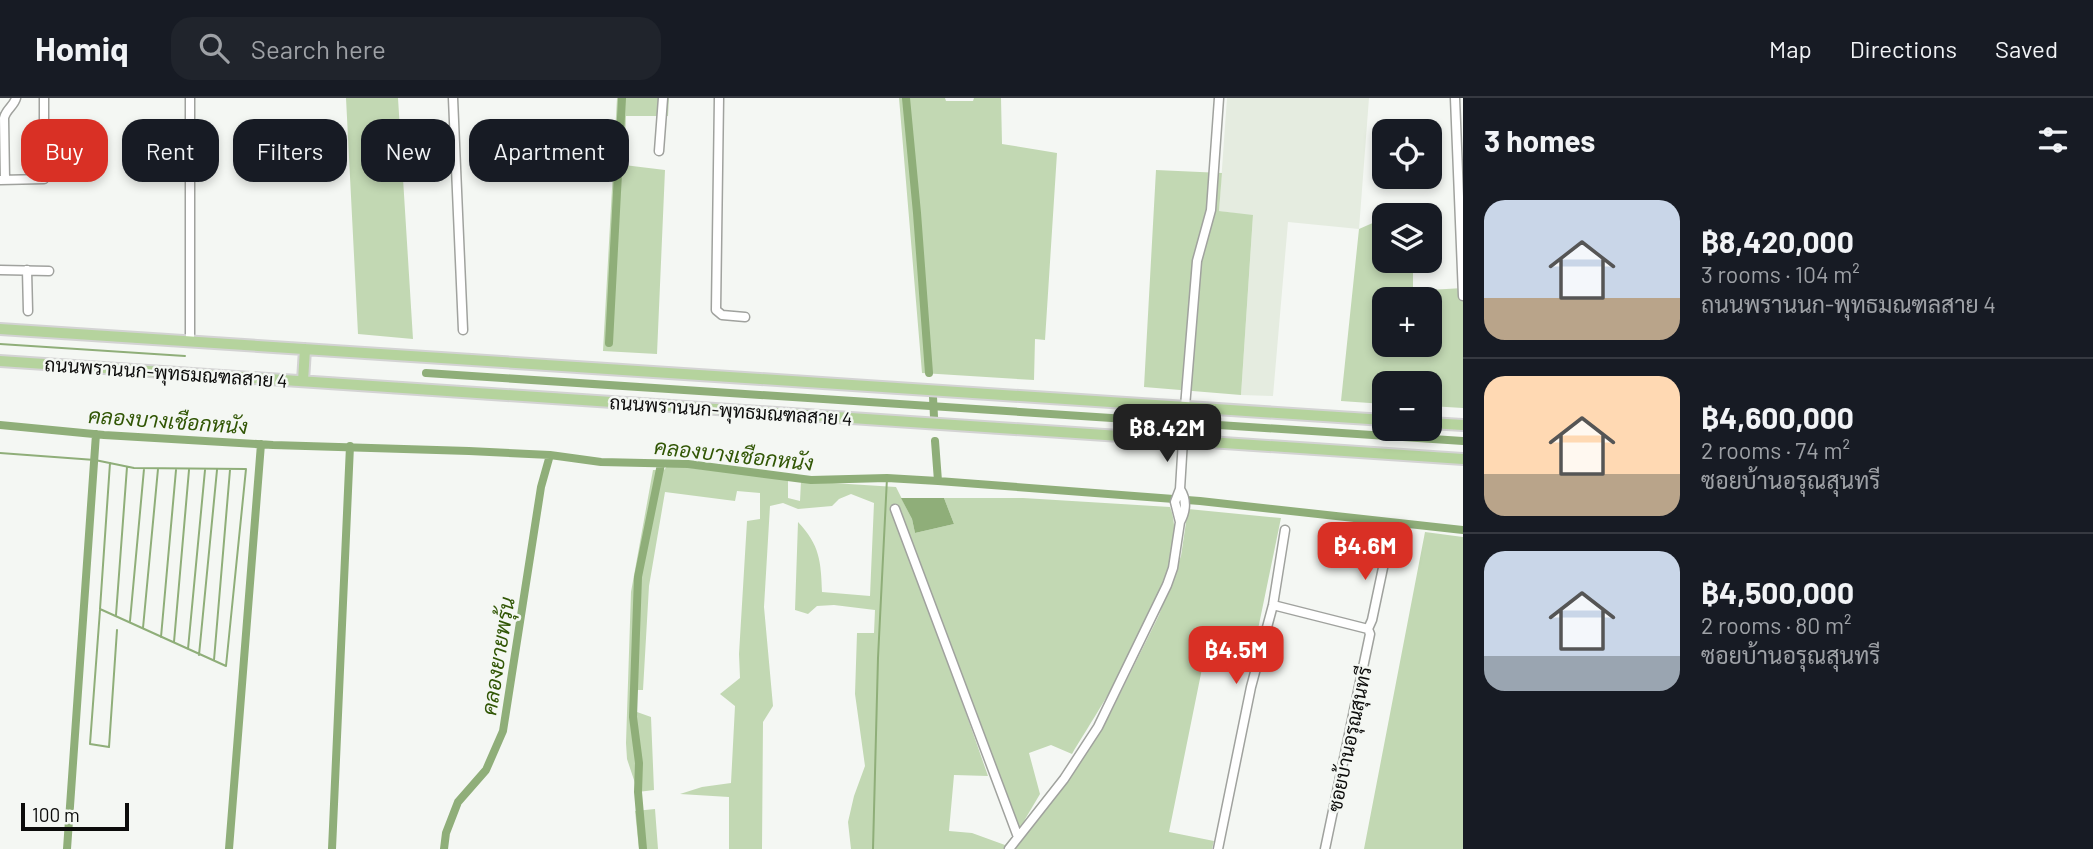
<!DOCTYPE html>
<html lang="en">
<head>
<meta charset="utf-8">
<style>
  :root { --surface:#171b24; --page:#20242c; --text:#f1f3f6; --muted:#9ea1a6; --line:#363941; --accent:#d93025 }
  body { margin:0; font-family:Barlow,Sarabun,sans-serif; background:var(--page); color:var(--text); height:100vh; display:flex; flex-direction:column; font-size:26px; white-space:nowrap }
  * { box-sizing:border-box; margin:0 }
  p { font-size:23px; color:var(--muted) }
  .icon { flex:none; width:38px; height:38px; fill:none; stroke:currentColor; stroke-width:2; stroke-linecap:round; stroke-linejoin:round }
  .map { position:relative; flex:1; overflow:hidden }
  .panel { display:flex; flex-direction:column; background:var(--surface); width:630px }
  .panel>* { flex:none }
  .hud { position:absolute; left:21px; top:21px; width:665px; height:63px; display:flex; gap:14px }
  .controls { position:absolute; left:1372px; top:21px; display:grid; gap:14px }
  .controls a { display:grid; place-items:center; width:70px; height:70px; border-radius:14px; background:var(--surface); box-shadow:0 4px 10px #0003; font-size:35px }
  .scale { position:absolute; left:21px; bottom:18px; width:108px; box-sizing:border-box; padding-left:7px; border:4px solid #0c0c0b; border-top:0; font-size:19px; line-height:24px; white-space:nowrap; color:#0c0c0b; -webkit-text-stroke:5px #f4f7f3; paint-order:stroke }
  .price { position:absolute; translate:-50% -60px; padding:0 16px; border-radius:14px; background:var(--accent); color:#fff; font-size:23px; line-height:46px; filter:drop-shadow(0 2px 4px #0008) }
  .price::after { content:''; position:absolute; left:50%; top:42px; width:21px; height:16px; margin-left:-10px; background:inherit; clip-path:polygon(0 0,100% 0,50% 100%) }
  .price.selected { background:#222; color:#fff }
  ul { padding:0; list-style:none }
  li { display:flex; align-items:center; gap:21px; height:175px; padding:0 21px }
  li+li { border-top:2px solid var(--line) }
  li span { display:grid; place-items:center; flex:none; width:196px; height:140px; border-radius:21px; color:#555 }
  li>.icon { margin-inline-start:auto }
  span .icon { width:84px; height:84px; fill:#fffc; stroke-width:1 }
  li b { font-size:30px }
  h2 { display:flex; justify-content:space-between; align-items:center; height:84px; padding:0 21px; font-size:30px }
  .chip { padding:0 24px; border-radius:21px; background:var(--surface); box-shadow:0 4px 10px #0003; font-size:24px; line-height:63px }
  .chip.selected { background:var(--accent); color:#fff }
  header { display:flex; align-items:center; gap:42px; box-sizing:border-box; height:98px; padding:0 35px; background:var(--surface); border-bottom:2px solid var(--line) }
  header strong { font-size:33px }
  nav { display:flex; gap:38px; margin-inline-start:auto; font-size:24px }
  .search { width:490px; height:63px; background:var(--page); display:flex; align-items:center; gap:18px; box-sizing:border-box; padding:0 24px; border-radius:21px; color:var(--muted); font-size:26px }
  main { display:flex; flex:1; min-height:0 }
  .map>svg:first-child { display:block }
  .built { fill:#e5ece0 }
  .green { fill:#c2d8b3; fill-rule:evenodd }
  .water { fill:#8fae79 }
  .lines { fill:none; stroke-linecap:round; stroke-linejoin:round }
  .stream { stroke:#8fae79; stroke-width:2 }
  .canal { stroke:#8fae79; stroke-width:8 }
  .minor-casing { stroke:#a0a29e; stroke-width:11 }
  .major-casing { stroke:#d3d3d3; stroke-width:14 }
  .minor { stroke:#fff; stroke-width:8 }
  .major { stroke:#b5d39d; stroke-width:10 }
  .labels { text-anchor:middle; dominant-baseline:central; stroke-width:5; stroke-linejoin:round; paint-order:stroke }
  .street-label { font-size:19px; fill:#0c0c0b; stroke:#f4f7f3 }
  .water-label { font-size:21px; font-style:italic; fill:#315605; stroke:#f4f7f3 }
</style>
</head>
<body>
<header>
<strong>Homiq</strong>
<div class="search"><svg class="icon" aria-label="search" viewBox="0 0 24 24"><circle cx="10" cy="10" r="6"/><path d="M15 15l6 6"/></svg>Search here</div>
<nav><a>Map</a><a>Directions</a><a>Saved</a></nav>
</header>
<main>
<div class="map">
<svg width="1463" height="751" viewBox="0 0 1463 751">
  <rect width="100%" height="100%" fill="#f4f7f3"/>
  <path class="built" d="M1227,0H1369L1359,131L1288,124L1273,298L1241,297L1253,118L1219,113Z"/>
  <path class="green" d="M346,0H398L413,241L358,236Z
    M617,0H669L668,18H626L624,67L665,72L657,256L603,253Z
    M899,0H945L946,3H973L974,0H1001L1002,46L1057,55L1045,242L1035,241L1034,282L922,275Z
    M1156,72L1222,75L1219,113L1253,117L1241,297L1144,289Z
    M1384,120V163H1413V193L1463,190V310L1430,308V285H1384V306L1341,303L1359,131ZM1384,201H1430V247H1384Z
    M668,367L788,382V400L800,403L801,383L896,389L912,421L915,435L954,426L944,400H1023L1170,409C1195,468 1103,604 1072,656L1051,647L1029,655L1040,696L1024,723L1111,614L1159,517L1181,458L1188,411L1281,420L1256,541L1209,536L1169,734L1214,743L1212,751H851L848,724L854,698L865,668L855,596L857,535H874L875,512L834,507L817,508L808,516L795,512L798,424C820,447 821,464 822,494L870,498L874,405L851,396L839,401L832,408L798,411L783,405L770,408L764,509L773,608L763,624L762,751H729V699L680,696L702,689L731,685L735,608L720,596L740,580L739,556L747,423L760,421V395L737,393L735,403L665,394L649,488L643,592H637V614L651,619L654,692L638,694L627,661L626,645L631,494L653,372H664ZM924,495L951,550L1019,730L1005,747L972,735L949,733L954,677L988,678Z
    M1425,434L1463,439V751H1364Z
    M655,711L658,751H639L635,713Z"/>
  <path class="water" d="M901,400H944L954,426L915,435L912,421Z"/>
  <g class="lines">
    <path class="stream" d="M0,246L185,258
      M0,355L95,362L134,370L246,371L226,568L100,511L110,365
      M100,512L90,646L109,649L117,532
      M116,517L127,369
      M130,523L144,371
      M143,530L158,371
      M161,539L176,372
      M174,544L189,372
      M188,551L205,372
      M199,557L217,372
      M214,562L230,372
      M873,751L878,560L887,380"/>
    <path class="canal" d="M906,0L917,115L929,275
      M609,245L622,0
      M426,275L1463,343
      M933,299L934,319
      M0,327L104,337L273,347L469,353L550,357L601,364L688,366L811,382L887,380L938,383L1200,403L1463,432
      M935,343L938,383
      M67,751L96,336
      M229,751L261,346
      M332,751L350,348
      M444,751L446,735L458,704L486,672L503,633L541,389L550,357
      M643,751L638,694L639,665L633,619L638,479L661,366"/>
    <defs>
      <path id="minor" d="M190,0V244
        M453,0L463,232
        M719,0L716,212L722,217L745,219
        M1455,0L1463,198
        M659,53L663,0
        M0,82L44,81V0
        M5,82L4,20C6,11 14,8 16,0
        M0,172L49,173
        M27,172L28,213
        M1185,309L1197,163L1211,112L1219,0
        M1180,391L1175,404L1180,424C1186,413 1187,402 1180,391L1183,342
        M895,411L1018,739
        M1273,507L1368,531L1370,536L1325,751
        M1368,531L1372,522L1388,446
        M1009,751L1064,681L1098,629L1167,487L1173,470L1180,424
        M1218,751L1251,589L1273,507L1285,432"/>
      <path id="major" d="M0,231L1384,322
        M0,263L1463,361
        M303,283L305,251
        M1430,325L1463,327"/>
    </defs>
    <use href="#minor" class="minor-casing"/>
    <use href="#major" class="major-casing"/>
    <use href="#minor" class="minor"/>
    <use href="#major" class="major"/>
  </g>
  <g class="labels">
    <g class="street-label">
      <text transform="translate(166 274) rotate(4)">ถนนพรานนก-พุทธมณฑลสาย 4</text>
      <text transform="translate(731 312) rotate(4)">ถนนพรานนก-พุทธมณฑลสาย 4</text>
      <text transform="translate(1349 641) rotate(-78)">ซอยบ้านอรุณสุนทรี</text>
    </g>
    <g class="water-label">
      <text transform="translate(168 322) rotate(4)">คลองบางเชือกหนัง</text>
      <text transform="translate(734 356) rotate(6)">คลองบางเชือกหนัง</text>
      <text transform="translate(497 558) rotate(-81)">คลองยายพรุ้น</text>
    </g>
  </g>
</svg>
<div class="controls">
<a><svg class="icon" aria-label="locate" viewBox="0 0 24 24"><circle cx="12" cy="12" r="6"/><path d="M12 2v4M12 18v4M2 12h4M18 12h4"/></svg></a>
<a><svg class="icon" aria-label="layers" viewBox="0 0 24 24"><path d="M12 4l9 5-9 5-9-5zM3 14l9 5 9-5"/></svg></a>
<a>+</a>
<a>−</a>
</div>
<div class="scale">100 m</div>
<b class="price selected" style="left:1167px;top:366px">฿8.42M</b>
<b class="price" style="left:1365px;top:484px">฿4.6M</b>
<b class="price" style="left:1236px;top:588px">฿4.5M</b>
<div class="hud">
<a class="chip selected">Buy</a>
<a class="chip">Rent</a>
<a class="chip">Filters</a>
<a class="chip">New</a>
<a class="chip">Apartment</a>
</div>
</div>
<section class="panel">
<h2>3 homes<svg class="icon" aria-label="filters" viewBox="0 0 24 24"><path d="M4 7h16M4 17h16"/><circle cx="9" cy="7" r="2"/><circle cx="15" cy="17" r="2"/></svg></h2>
<ul>
<li><span style="background:linear-gradient(#c9d6e8 70%,#b9a48a 0)"><svg class="icon" aria-label="home" viewBox="0 0 24 24"><path d="M3 11l9-7 9 7M6 9v11h12V9"/></svg></span><div><b>฿8,420,000</b><p>3 rooms · 104 m²</p><p>ถนนพรานนก-พุทธมณฑลสาย 4</p></div></li>
<li><span style="background:linear-gradient(#ffd9b3 70%,#b9a48a 0)"><svg class="icon" aria-label="home" viewBox="0 0 24 24"><path d="M3 11l9-7 9 7M6 9v11h12V9"/></svg></span><div><b>฿4,600,000</b><p>2 rooms · 74 m²</p><p>ซอยบ้านอรุณสุนทรี</p></div></li>
<li><span style="background:linear-gradient(#c9d6e8 75%,#9aa5b1 0)"><svg class="icon" aria-label="home" viewBox="0 0 24 24"><path d="M3 11l9-7 9 7M6 9v11h12V9"/></svg></span><div><b>฿4,500,000</b><p>2 rooms · 80 m²</p><p>ซอยบ้านอรุณสุนทรี</p></div></li>
</ul>
</section>
</main>
</body>
</html>
